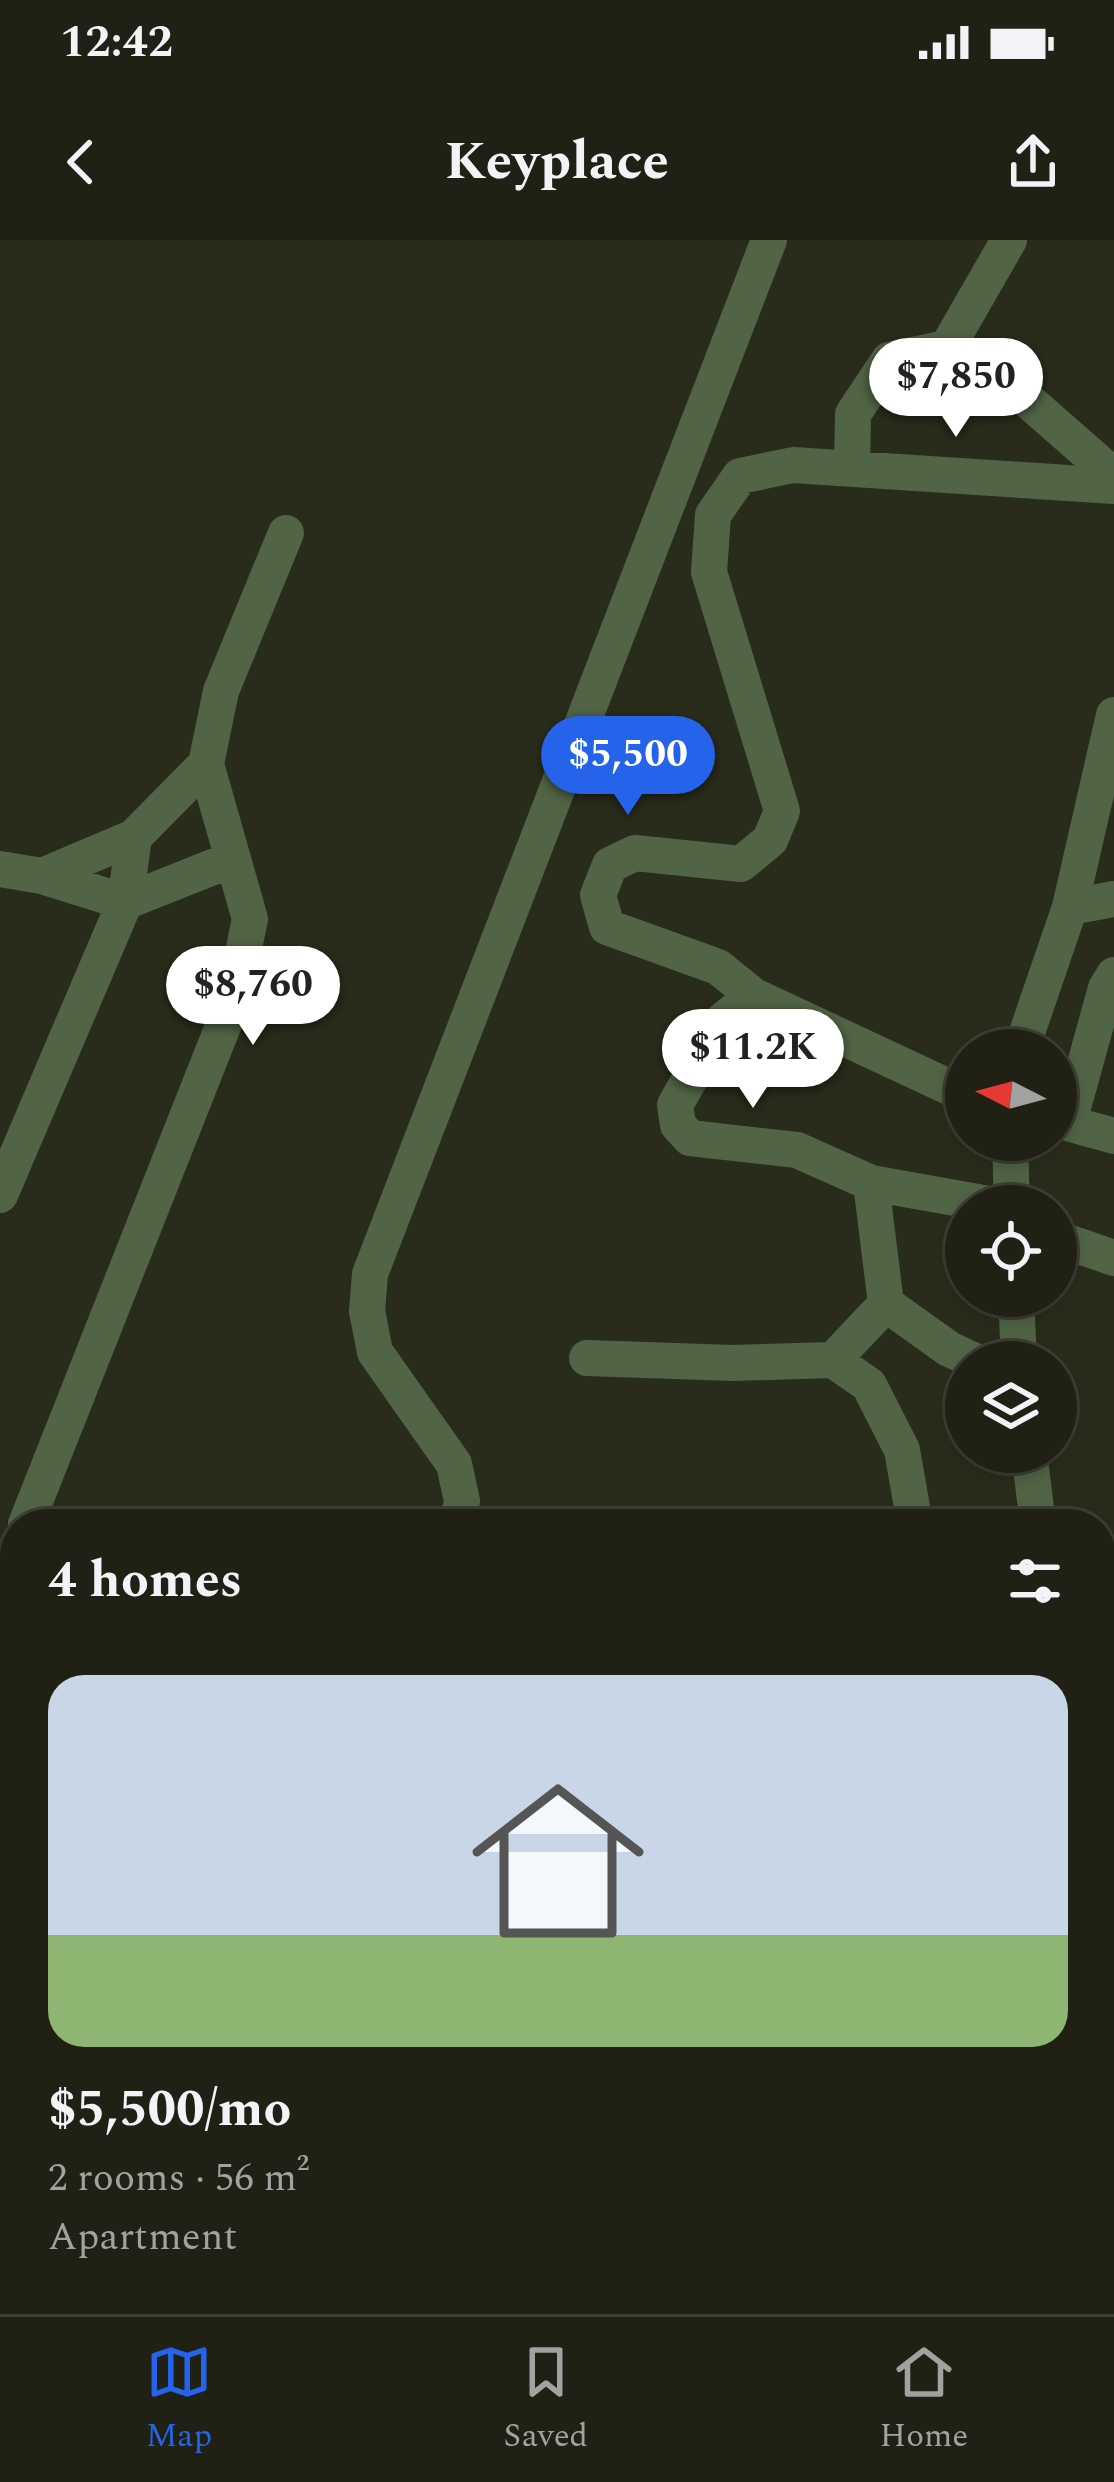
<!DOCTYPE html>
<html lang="en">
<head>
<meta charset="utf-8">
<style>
  :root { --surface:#202114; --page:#2d2e22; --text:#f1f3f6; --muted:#a2a3a0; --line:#3d3e34; --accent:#2563eb }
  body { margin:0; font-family:Spectral,serif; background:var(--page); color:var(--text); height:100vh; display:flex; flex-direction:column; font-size:45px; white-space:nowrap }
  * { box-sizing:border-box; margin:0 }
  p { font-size:39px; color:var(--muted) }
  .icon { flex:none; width:66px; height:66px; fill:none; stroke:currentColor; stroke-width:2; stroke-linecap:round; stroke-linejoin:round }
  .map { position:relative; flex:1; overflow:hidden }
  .details { position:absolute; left:0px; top:1269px; width:1116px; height:807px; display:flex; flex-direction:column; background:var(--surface); border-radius:48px 48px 0 0; box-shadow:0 6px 18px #0003,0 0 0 3px var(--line) }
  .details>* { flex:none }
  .needle { width:78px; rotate:276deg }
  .tools { position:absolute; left:945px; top:789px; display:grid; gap:24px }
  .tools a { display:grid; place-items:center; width:132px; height:132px; border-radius:50%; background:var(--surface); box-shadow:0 6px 18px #0003,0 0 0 3px var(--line); font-size:60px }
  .price { position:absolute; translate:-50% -102px; padding:0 27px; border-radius:42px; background:#fff; color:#222; font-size:39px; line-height:78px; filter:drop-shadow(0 3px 6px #0008) }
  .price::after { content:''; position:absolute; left:50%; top:72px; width:36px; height:27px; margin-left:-18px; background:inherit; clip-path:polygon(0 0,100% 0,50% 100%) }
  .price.on { background:var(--accent); color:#fff }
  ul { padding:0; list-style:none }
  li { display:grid; align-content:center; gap:24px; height:636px; padding:0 48px }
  li span { display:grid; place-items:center; height:372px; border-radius:36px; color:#555 }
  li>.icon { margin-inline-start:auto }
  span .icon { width:216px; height:216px; fill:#fffc; stroke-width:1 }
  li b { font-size:51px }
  h2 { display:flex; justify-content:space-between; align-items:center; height:144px; padding:0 48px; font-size:51px }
  .status { display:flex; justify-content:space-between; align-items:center; height:84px; padding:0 60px; background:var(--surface); direction:ltr }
  .status svg { height:33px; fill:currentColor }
  header { display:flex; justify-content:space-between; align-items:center; height:156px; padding:0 48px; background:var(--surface); font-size:54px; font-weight:700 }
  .dock { display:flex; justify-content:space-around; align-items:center; height:168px; border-top:3px solid var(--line); background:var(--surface); font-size:33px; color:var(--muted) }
  .dock a { display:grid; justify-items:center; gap:6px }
  .dock .on { color:var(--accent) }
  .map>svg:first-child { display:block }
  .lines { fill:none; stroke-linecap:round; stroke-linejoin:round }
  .minor { stroke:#516546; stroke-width:36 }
  .major { stroke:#759f5d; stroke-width:36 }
</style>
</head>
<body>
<div class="status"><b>12:42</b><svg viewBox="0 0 49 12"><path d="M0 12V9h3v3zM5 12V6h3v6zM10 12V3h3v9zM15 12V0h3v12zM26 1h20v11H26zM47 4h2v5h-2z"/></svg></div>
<header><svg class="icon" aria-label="back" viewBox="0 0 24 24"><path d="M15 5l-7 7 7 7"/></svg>Keyplace<svg class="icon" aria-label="share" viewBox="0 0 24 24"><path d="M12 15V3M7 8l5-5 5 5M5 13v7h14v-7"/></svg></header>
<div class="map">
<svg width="1114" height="2074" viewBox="0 0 1114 2074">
  <rect width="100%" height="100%" fill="#2a2c1b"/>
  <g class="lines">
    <path class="minor" d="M947,108L1009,0
      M852,229L853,174L889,120L947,108L984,122L1114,236
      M0,629L42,636L134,597L206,524
      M42,636L125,662L233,619
      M1070,667L1114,659
      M754,756L724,779L675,865L678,885L690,898L797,910L871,943
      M1021,810L1070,667L1114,475
      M966,855L754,756L718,727L607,687L598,655L610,625L635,613L741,624L770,600L782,571L709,332L713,275L740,236L793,225L1114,246
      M1056,880L1114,896
      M1069,882L1106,748L1114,735
      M1010,900L1012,966
      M0,955L125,662L134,597
      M1056,998L1114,1018
      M1016,1056L1019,1122
      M886,1064L949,1109L977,1122
      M587,1118L733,1123L833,1120L869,1145L902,1210L915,1284
      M833,1120L886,1064L871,943L1000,966
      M1029,1212L1038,1284
      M26,1284L233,761L250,679L206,524L221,451L286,293
      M457,1284L462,1261L454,1224L375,1112L367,1071L370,1034L769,0
      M1101,1344L1114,1343
      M0,1351L15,1313
      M1101,1605L1114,1604
      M0,1753L15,1769
      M1101,1870L1114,1860
      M1101,1963L1114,1965
      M296,2061L310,2074
      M729,2061L742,2074
      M953,2074L960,2061"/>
    <path class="major" d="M0,1821L15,1838
      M0,1865L15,1881
      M184,2061L197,2074
      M239,2061L252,2074"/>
  </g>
</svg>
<div class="tools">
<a><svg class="needle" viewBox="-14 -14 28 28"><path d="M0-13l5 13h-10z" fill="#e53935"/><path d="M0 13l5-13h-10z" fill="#a2a3a0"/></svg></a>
<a><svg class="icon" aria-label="locate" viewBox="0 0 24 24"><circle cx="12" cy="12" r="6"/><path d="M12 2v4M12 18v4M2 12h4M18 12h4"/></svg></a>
<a><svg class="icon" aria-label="layers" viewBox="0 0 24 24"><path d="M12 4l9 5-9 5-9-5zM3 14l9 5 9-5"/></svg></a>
</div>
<b class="price" style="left:956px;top:200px">$7,850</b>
<b class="price on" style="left:628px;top:578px">$5,500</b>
<b class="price" style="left:253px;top:808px">$8,760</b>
<b class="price" style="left:753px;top:871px">$11.2K</b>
<section class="details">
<h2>4 homes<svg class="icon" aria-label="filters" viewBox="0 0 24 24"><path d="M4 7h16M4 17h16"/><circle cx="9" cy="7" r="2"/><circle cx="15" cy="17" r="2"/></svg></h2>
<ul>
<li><span style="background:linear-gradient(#c9d6e8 70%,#8fb573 0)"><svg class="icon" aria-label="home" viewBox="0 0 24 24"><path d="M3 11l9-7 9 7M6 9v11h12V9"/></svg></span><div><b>$5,500/mo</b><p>2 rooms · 56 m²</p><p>Apartment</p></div></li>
</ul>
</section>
</div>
<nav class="dock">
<a class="on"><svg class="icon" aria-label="map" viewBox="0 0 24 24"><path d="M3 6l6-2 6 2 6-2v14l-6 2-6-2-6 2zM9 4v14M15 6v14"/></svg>Map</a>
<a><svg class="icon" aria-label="saved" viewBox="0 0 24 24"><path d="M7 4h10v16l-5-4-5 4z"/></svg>Saved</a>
<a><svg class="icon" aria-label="home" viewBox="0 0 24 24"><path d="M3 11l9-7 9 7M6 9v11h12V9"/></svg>Home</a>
</nav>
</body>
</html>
